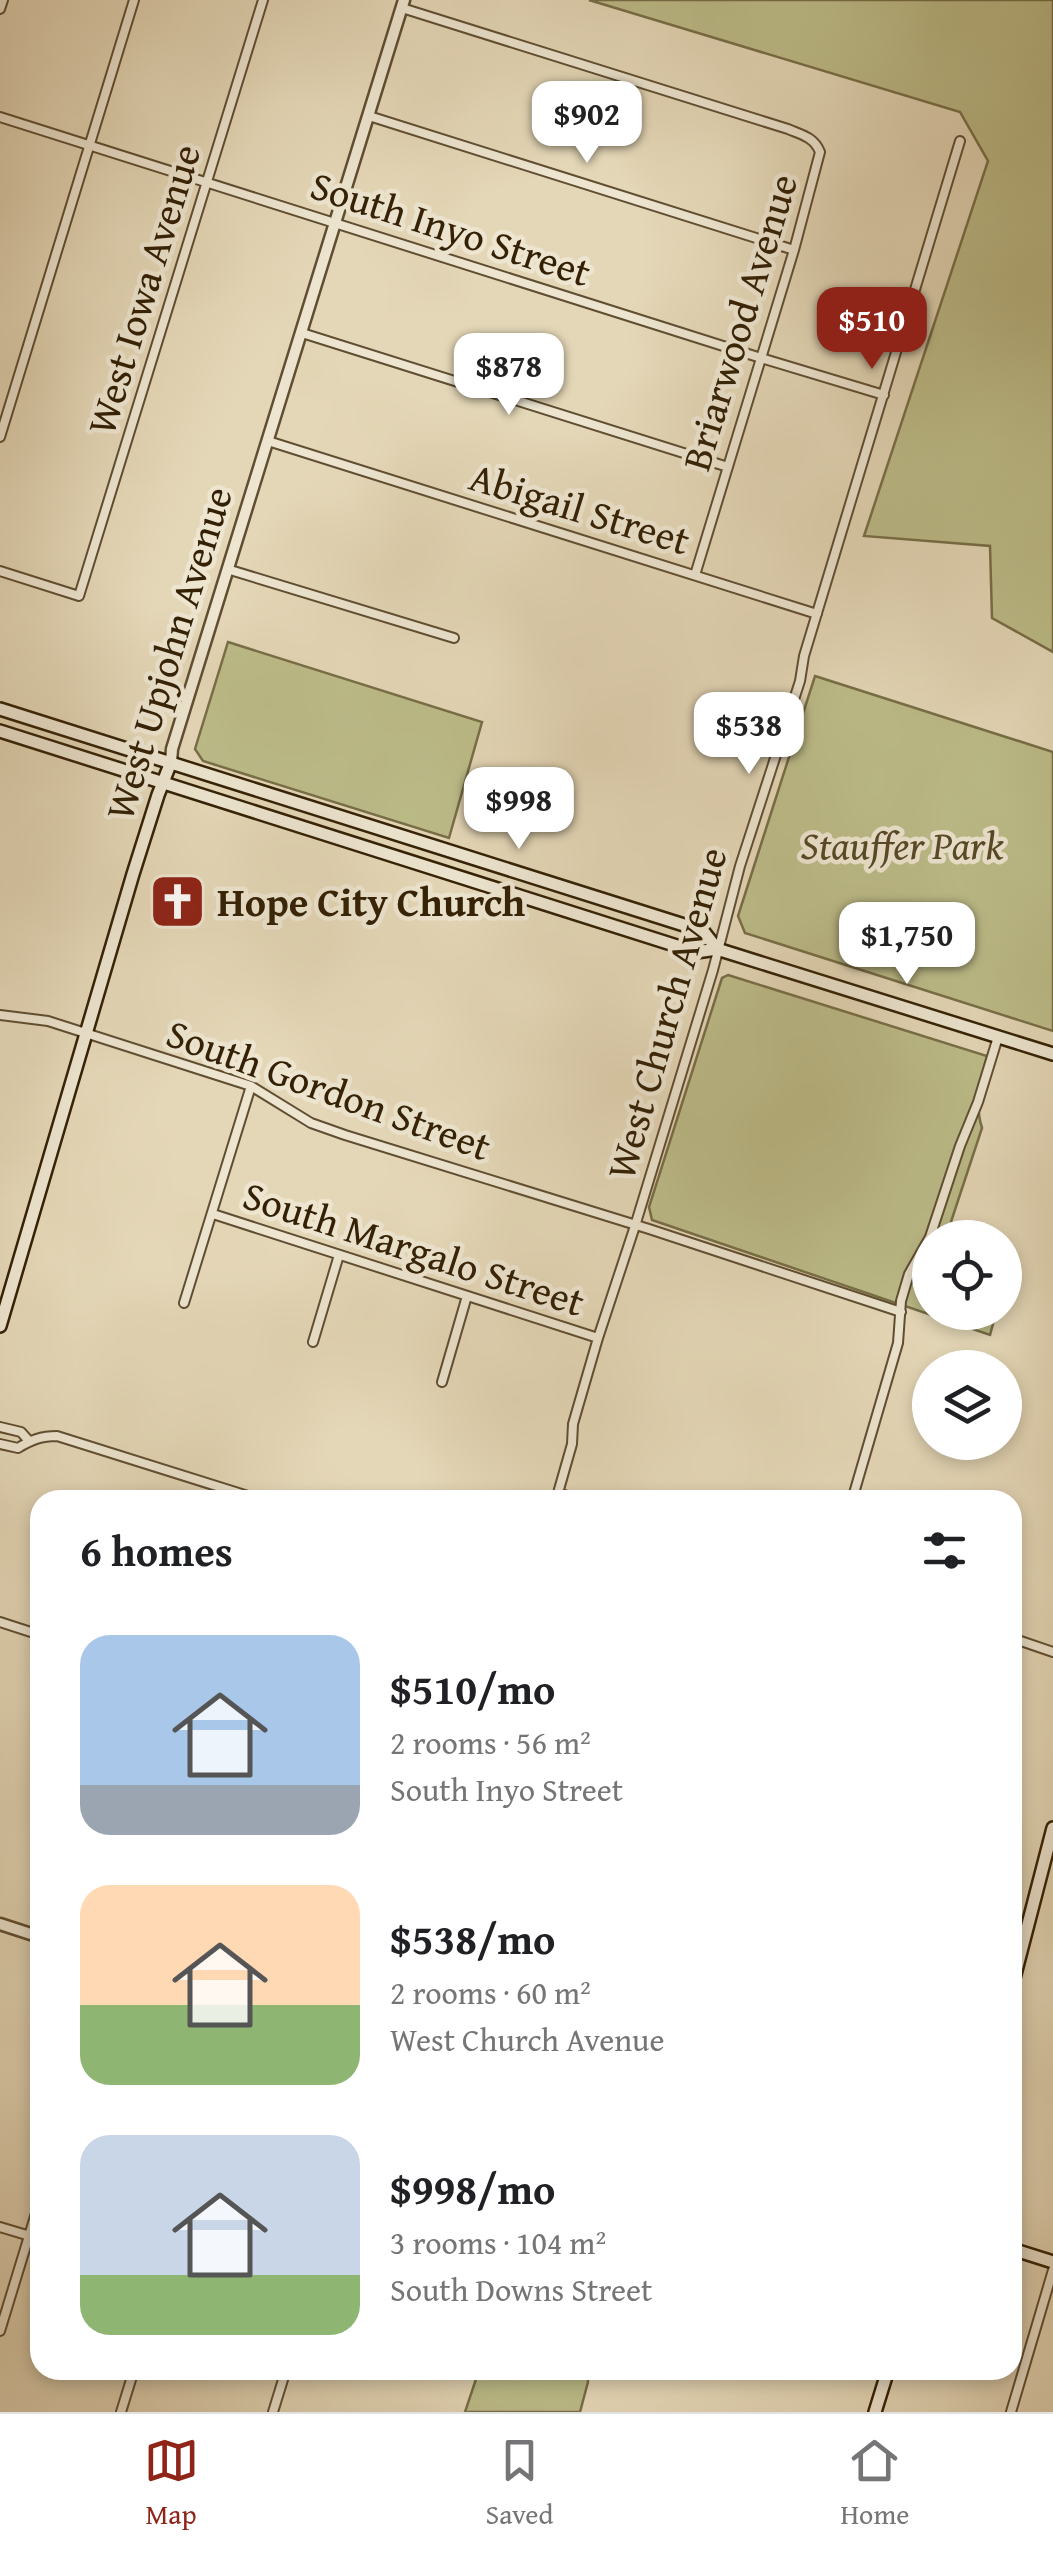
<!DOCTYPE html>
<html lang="en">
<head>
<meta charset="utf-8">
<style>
  :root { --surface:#fff; --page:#f2f2f2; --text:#202124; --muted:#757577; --line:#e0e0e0; --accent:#8f2418 }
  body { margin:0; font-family:"Gentium Book Plus",serif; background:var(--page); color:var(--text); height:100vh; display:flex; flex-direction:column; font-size:38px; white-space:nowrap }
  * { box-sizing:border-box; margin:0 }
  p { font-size:32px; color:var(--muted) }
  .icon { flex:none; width:55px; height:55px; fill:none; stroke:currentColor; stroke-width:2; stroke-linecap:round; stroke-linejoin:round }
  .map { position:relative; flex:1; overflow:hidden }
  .sheet { position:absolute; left:30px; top:1490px; width:992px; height:890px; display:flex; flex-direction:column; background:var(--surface); border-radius:30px; box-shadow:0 5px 15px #0003 }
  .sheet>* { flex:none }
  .controls { position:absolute; left:912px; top:1220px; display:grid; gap:20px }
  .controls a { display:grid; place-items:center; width:110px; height:110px; border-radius:50%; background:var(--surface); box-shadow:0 5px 15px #0003; font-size:50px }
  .price { position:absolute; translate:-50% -85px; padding:0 22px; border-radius:20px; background:#fff; color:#222; font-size:32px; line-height:65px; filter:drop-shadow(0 2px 5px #0008) }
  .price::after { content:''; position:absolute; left:50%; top:60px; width:30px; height:22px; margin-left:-15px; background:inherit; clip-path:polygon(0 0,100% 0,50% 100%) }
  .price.on { background:var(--accent); color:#fff }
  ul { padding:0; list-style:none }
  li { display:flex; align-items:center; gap:30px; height:250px; padding:0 50px }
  li span { display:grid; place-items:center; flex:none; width:280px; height:200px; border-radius:30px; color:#555 }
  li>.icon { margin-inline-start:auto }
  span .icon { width:120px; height:120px; fill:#fffc; stroke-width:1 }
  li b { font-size:42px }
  h2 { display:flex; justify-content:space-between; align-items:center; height:120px; padding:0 50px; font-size:42px }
  .tabs { display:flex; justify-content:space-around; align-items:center; height:140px; border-top:2px solid var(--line); background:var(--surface); font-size:28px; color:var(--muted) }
  .tabs a { display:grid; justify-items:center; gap:5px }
  .tabs .on { color:var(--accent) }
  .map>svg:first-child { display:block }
  .green { fill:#bcbc89; stroke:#786e47; stroke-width:2.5 }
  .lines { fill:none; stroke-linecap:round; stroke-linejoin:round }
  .minor-casing { stroke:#604e32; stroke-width:12 }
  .tertiary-casing { stroke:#604e32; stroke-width:15 }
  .secondary-casing { stroke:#342105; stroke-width:16 }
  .minor { stroke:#ede5d0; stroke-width:8 }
  .tertiary { stroke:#ede5d0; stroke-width:10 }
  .secondary { stroke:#ede5d0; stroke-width:11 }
  .labels { text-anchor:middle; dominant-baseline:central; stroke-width:9; stroke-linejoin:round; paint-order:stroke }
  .street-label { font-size:40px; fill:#342105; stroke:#ede5d0 }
  .park-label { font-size:40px; font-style:italic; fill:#564826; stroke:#ede5d0 }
  .poi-label { font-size:40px; font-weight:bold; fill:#342105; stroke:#ede5d0; text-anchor:start }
</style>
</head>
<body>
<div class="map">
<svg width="1053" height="2412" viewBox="0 0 1053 2412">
  <rect width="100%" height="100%" fill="#e4d7b7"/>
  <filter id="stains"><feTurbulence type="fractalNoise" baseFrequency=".002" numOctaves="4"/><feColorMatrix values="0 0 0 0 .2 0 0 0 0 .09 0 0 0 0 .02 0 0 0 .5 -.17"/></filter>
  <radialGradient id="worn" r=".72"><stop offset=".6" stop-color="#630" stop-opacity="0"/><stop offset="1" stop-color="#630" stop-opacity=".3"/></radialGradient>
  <path class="green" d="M589,0H1053V652L992,618L990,546L864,536L988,161L960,112Z
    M228,642L482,722L449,838L203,761L195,749Z
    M815,676L1053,752V1031L745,933L738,916Z
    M728,975L987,1056C981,1081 974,1103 982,1128L946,1237L930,1238V1312L996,1313L990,1335L652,1220L649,1207L722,978Z
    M479,2370H587L588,2382L580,2412H465Z"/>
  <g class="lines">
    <defs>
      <path id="minor" d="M402,8L788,129C802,135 814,137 820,152L794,250L695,575
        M0,9L3,0
        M369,116L794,250
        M0,117L761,358L884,395
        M302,333L728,467
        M0,437L134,0
        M268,441L817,614
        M227,569L454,638
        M0,571L79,596L263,0
        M0,1015L48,1021L251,1086L311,1123L345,1135L649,1229L901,1312
        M213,1214L598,1338
        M184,1303L251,1086
        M313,1342L339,1255
        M442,1382L467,1296
        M0,1427L21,1432L29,1441
        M0,1444L18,1448C31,1440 41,1436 57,1436L261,1500
        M558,1493L580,1500
        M556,1500L572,1444L573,1424L598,1338L635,1226L713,970L740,866L800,681L804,656L960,141
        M852,1500L898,1343L901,1301L909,1274L930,1237L960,1146L978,1102L998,1037
        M0,1622L40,1635
        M1012,1638L1053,1652
        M0,2227L40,2239
        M0,2331L40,2200
        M121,2412L134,2370
        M273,2412L286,2370
        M1011,2412L1053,2270"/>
      <path id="tertiary" d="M171,762L172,749L404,0
        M0,1924L40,1937"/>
      <path id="secondary" d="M0,709L703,931L717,949
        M0,731L696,952L717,949L1053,1054
        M0,1326L133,874L158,795L171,762
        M1012,1986L1053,1828
        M1012,2249L1053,2262
        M875,2412L888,2370"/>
    </defs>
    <use href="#minor" class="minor-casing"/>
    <use href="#tertiary" class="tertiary-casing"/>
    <use href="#secondary" class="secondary-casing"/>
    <use href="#minor" class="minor"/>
    <use href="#tertiary" class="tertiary"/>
    <use href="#secondary" class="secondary"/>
  </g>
  <defs>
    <symbol id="church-square" viewBox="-11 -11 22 22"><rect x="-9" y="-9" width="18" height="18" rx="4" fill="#8f2418" stroke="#ede5d0"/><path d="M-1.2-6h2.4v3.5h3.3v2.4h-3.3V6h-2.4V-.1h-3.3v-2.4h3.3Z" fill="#fff"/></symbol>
  </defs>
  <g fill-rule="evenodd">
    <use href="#church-square" x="146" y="870" width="63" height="63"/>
  </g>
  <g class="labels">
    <g class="street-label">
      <text transform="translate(451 228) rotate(18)">South Inyo Street</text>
      <text transform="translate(143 289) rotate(-73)">West Iowa Avenue</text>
      <text transform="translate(739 322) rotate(-73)">Briarwood Avenue</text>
      <text transform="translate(580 508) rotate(17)">Abigail Street</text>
      <text transform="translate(168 653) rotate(-73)">West Upjohn Avenue</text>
      <text transform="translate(666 1013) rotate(-74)">West Church Avenue</text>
      <text transform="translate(329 1089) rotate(20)">South Gordon Street</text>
      <text transform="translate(414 1248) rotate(18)">South Margalo Street</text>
    </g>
    <g class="park-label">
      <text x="902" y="844">Stauffer Park</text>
    </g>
    <g class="poi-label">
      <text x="217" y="901">Hope City Church</text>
    </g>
  </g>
  <rect width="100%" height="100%" filter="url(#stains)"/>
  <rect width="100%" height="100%" fill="url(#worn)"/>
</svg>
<div class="controls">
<a><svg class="icon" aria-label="locate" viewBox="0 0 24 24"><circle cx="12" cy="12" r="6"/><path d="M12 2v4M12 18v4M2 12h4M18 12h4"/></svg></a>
<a><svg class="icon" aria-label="layers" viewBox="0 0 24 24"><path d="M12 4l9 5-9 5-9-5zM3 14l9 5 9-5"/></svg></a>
</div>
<b class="price" style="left:587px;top:166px">$902</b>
<b class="price on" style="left:872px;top:372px">$510</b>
<b class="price" style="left:509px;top:418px">$878</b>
<b class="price" style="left:749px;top:777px">$538</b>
<b class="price" style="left:519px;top:852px">$998</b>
<b class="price" style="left:907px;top:987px">$1,750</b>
<section class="sheet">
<h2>6 homes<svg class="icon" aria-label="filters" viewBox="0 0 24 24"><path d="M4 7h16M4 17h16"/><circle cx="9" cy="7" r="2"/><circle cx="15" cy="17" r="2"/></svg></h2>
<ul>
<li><span style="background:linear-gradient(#a9c7e8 75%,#9aa5b1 0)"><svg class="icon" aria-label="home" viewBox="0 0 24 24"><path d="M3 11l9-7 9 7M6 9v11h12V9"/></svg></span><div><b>$510/mo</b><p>2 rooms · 56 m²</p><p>South Inyo Street</p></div></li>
<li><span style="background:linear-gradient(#ffd9b3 60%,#8fb573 0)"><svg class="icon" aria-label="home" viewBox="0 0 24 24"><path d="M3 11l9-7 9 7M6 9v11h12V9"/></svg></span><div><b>$538/mo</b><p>2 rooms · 60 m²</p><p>West Church Avenue</p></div></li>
<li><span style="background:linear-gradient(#c9d6e8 70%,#8fb573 0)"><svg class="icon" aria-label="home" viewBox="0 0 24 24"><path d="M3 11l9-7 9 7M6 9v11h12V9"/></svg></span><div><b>$998/mo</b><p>3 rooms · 104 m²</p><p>South Downs Street</p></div></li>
</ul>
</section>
</div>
<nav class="tabs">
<a class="on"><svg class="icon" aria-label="map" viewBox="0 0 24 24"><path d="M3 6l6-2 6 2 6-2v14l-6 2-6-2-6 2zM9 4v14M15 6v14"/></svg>Map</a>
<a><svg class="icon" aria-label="saved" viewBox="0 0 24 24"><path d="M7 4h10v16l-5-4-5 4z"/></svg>Saved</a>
<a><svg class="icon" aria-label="home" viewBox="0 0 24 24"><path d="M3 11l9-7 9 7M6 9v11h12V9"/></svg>Home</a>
</nav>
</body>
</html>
